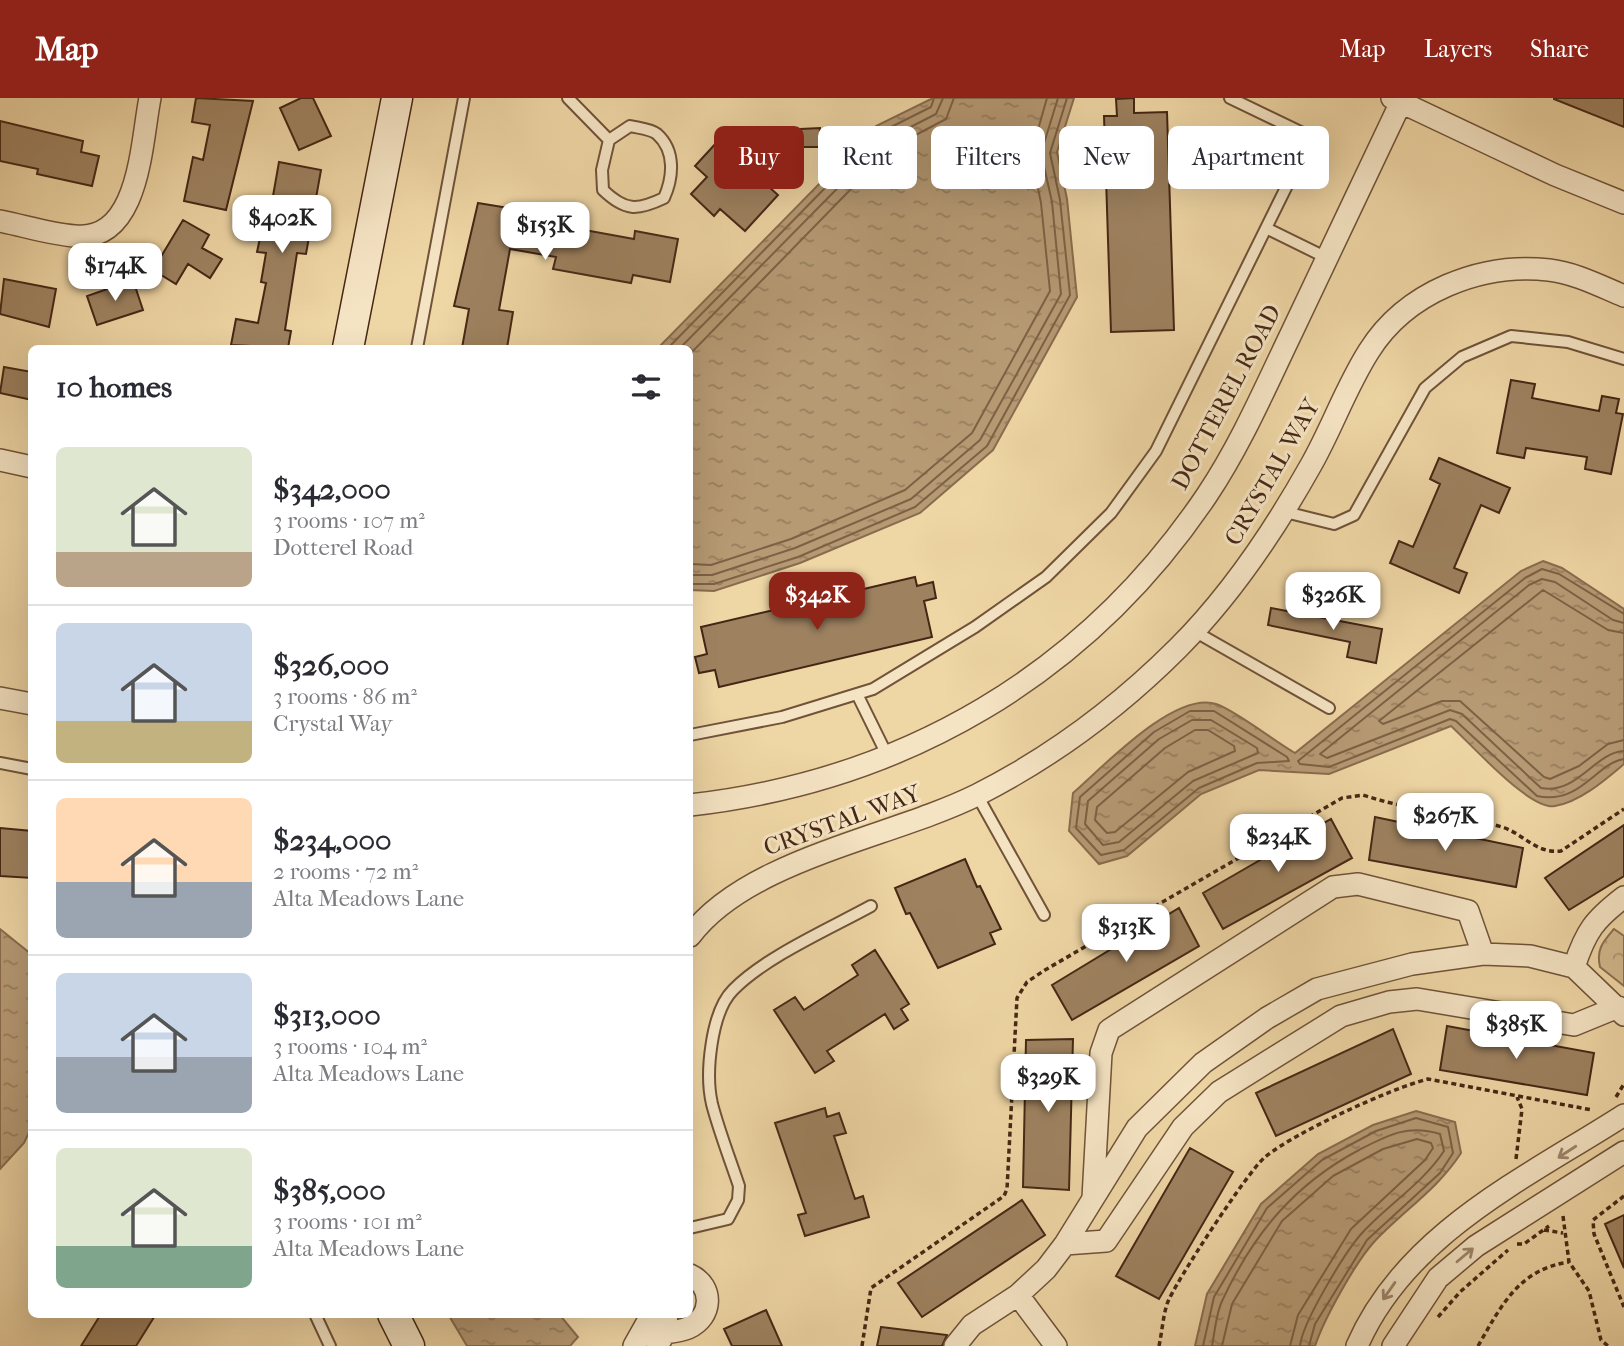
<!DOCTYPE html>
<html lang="en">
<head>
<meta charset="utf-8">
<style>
  :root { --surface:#fff; --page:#f2f2f3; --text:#2b2b33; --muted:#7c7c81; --line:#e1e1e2; --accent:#8f2418 }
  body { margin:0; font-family:"IM FELL French Canon",serif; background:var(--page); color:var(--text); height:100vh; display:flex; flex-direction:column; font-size:26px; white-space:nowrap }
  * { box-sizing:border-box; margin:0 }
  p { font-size:23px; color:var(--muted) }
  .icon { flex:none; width:38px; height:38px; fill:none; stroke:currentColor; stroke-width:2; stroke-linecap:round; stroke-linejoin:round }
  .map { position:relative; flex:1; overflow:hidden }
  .panel { position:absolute; left:28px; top:247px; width:665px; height:973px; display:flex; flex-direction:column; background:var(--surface); border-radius:10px; box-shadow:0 7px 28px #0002 }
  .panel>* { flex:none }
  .banner { position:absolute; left:714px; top:28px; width:665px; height:63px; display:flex; gap:14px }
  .price { position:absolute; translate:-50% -60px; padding:0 16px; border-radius:14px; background:#fff; color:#222; font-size:23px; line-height:46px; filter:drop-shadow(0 2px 4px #0008) }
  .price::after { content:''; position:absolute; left:50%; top:42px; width:21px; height:16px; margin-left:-10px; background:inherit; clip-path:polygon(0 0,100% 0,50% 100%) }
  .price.current { background:var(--accent); color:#fff }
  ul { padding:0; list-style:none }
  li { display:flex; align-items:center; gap:21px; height:175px; padding:0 28px }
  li+li { border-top:2px solid var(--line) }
  li span { display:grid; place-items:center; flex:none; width:196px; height:140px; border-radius:10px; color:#555 }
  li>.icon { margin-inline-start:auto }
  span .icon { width:84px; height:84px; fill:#fffc; stroke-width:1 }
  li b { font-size:30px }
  h2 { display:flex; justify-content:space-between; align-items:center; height:84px; padding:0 28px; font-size:30px }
  .chip { padding:0 24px; border-radius:10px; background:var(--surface); box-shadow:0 7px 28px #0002; font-size:24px; line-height:63px }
  .chip.current { background:var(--accent); color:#fff }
  header { display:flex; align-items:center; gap:42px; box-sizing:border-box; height:98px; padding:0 35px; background:var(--accent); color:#fff }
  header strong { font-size:33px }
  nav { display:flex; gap:38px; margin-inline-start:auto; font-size:24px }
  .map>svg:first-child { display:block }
  .park { fill:url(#park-crowns); stroke:#8c7051; stroke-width:2 }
  .water { fill:url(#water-ripples); stroke:#896c4e; stroke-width:2 }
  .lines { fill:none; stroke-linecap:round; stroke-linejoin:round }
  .shore { stroke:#7e6044; stroke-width:2 }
  .building { fill:#9e8260; stroke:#462715; stroke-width:2 }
  .lane-casing { stroke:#705339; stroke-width:14 }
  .street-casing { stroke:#705339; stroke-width:24 }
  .secondary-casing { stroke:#462715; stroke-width:33 }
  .path { stroke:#462715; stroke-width:3.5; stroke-dasharray:5 3.5; stroke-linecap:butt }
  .lane { stroke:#f5e4c4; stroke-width:10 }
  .street { stroke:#f5e4c4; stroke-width:21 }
  .secondary { stroke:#f5e4c4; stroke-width:30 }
  .oneway { stroke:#9e866c }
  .labels { text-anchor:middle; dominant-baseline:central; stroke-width:6; stroke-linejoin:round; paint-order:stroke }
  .street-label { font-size:24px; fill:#462715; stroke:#f5e4c4 }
</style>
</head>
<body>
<header>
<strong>Map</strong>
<nav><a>Map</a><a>Layers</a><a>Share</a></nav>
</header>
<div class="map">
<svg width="1624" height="1248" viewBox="0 0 1624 1248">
  <defs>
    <pattern id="park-crowns" width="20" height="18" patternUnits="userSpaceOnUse" patternTransform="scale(1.75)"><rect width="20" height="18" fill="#d2b88d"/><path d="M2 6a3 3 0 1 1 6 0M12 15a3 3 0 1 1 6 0" fill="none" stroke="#ac9672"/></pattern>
    <pattern id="water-ripples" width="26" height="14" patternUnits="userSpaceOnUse" patternTransform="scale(1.75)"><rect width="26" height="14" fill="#b69a74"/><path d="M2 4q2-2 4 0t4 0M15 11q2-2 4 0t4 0" fill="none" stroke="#967e5e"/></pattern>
  </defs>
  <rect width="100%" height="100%" fill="#efd6a5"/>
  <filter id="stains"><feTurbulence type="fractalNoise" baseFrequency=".00286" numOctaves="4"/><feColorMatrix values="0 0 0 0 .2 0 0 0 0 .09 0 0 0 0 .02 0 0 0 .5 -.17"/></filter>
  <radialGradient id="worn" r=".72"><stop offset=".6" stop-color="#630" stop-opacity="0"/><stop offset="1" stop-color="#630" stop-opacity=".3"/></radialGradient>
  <path class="park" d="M1614,831L1624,838V888L1600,869C1596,851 1603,844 1614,831Z"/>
  <path class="water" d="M933,0H1074L1057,54L1067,101L1077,199L993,352L920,415L800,465L714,493L690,492V250H658L876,28Z
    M1543,463L1562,470L1624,511V666C1605,682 1580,704 1555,708C1530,713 1471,646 1451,628L1329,676L1259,672L1201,696L1127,758L1099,766L1069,733L1073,695C1103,669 1174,593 1216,606C1235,612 1274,643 1295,655L1521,473Z
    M0,831L31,856L32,1028L24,1045L0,1071Z
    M1416,1013L1455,1024L1461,1055C1438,1091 1403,1113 1374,1144C1355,1165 1324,1221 1315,1248H1195L1207,1196L1261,1106L1318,1056L1373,1027Z
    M448,1216H559L578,1239L570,1248H467Z"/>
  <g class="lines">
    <path class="shore" d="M668,250L879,35L931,9L934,0
      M680,250L885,42L936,16L943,0
      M690,256L891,50L946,21L954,0
      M690,466L711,467L791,441L905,392L972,335L1050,193L1041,105L1031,56L1047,0
      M690,477H712L795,450L911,401L980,342L1061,196L1052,104L1041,55L1058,0
      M690,486H714L798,459L915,409L987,348L1070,197L1060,102L1050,55L1067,0
      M1624,516L1559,476L1542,471L1525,480L1298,663L1300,666L1329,669L1450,621L1456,623L1537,698C1581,707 1596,665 1624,661
      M1624,525L1613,522L1555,484L1542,481L1529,487L1320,656L1327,660L1450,612L1462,616L1541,690C1577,697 1595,654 1624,653
      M1624,535L1608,532L1543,492L1379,623L1383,626L1442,603H1460L1544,679L1550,681L1579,668L1608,646L1624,642
      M1190,613H1214L1287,659L1289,663L1257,665L1199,690L1124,752L1101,757L1076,730L1080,699L1154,634Z
      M1192,622H1211L1257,650L1258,655L1193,683L1119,744L1103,747L1085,726L1088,703L1159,641Z
      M1195,632H1208L1234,648L1235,653L1188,674L1115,734L1107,735L1095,722L1097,709L1165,650Z
      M1203,1248L1214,1199L1267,1110L1322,1062L1376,1033L1416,1020L1448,1029L1453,1055L1440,1075L1367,1142L1315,1226L1309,1248
      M1212,1248C1215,1233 1216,1214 1223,1201C1254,1135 1295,1086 1359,1052C1388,1037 1408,1026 1440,1036L1444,1053C1422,1086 1389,1106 1363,1134C1346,1152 1302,1225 1300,1248
      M1222,1248L1232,1206L1282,1123L1333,1078L1383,1051L1417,1041L1431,1045L1433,1050L1425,1062L1351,1131L1298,1217L1290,1248"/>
  </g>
  <path class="building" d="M196,0L253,3L226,112L184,103L193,59L203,62L210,27L192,24Z
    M301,0H313L331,38L299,52L280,10Z
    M1134,0V15L1167,14L1174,232L1111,234L1104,18H1117L1116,1Z
    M1554,0H1624V29L1554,1Z
    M0,23L83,43L81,54L99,58L92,88L37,76L38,71L0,63Z
    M820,30L819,49H801V31Z
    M718,43L778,97L745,133L720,111L714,118L691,96L707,79L695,68Z
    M279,64L321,72L306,156L297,155L285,232L291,233L288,250L231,247L236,221L258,225L266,185L261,184L266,155L257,154L262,131L267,132Z
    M478,105L570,120L568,129L634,141L635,133L678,141L670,184L633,177L631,185L553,171L556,159L510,151L499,212L513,214L507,250H462L469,211L454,208Z
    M183,122L209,137L202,150L222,161L210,180L188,166L176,186L153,172Z
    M4,181L56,191L49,229L0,216Z
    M133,182L143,212L97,227L87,198Z
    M4,269L32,274V302L0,295Z
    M1511,282L1535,286L1532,300L1599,313L1602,298L1619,301L1616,315L1623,316L1611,376L1585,371L1587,359L1526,350L1524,360L1497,355Z
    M1439,360L1510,390L1499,415L1481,407L1454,470L1467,475L1459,495L1390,465L1399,443L1413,449L1440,386L1430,381Z
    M915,479L917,488L933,484L936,500L924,503L932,539L719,589L715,572L699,575L695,559L707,556L701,529Z
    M1271,510L1382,531L1376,565L1347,559L1350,544L1268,527Z
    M1375,719L1523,750L1516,789L1369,762Z
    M1331,721L1352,760L1223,831L1203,795Z
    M1624,727V778L1569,812L1545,780Z
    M0,730L32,733V780L0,778Z
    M965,761L977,789L980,788L1001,831L990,835L995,846L938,870L910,815L906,816L895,790Z
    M1179,810L1199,848L1072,922L1052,887Z
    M875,852L909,906L901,911L908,922L894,931L885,916L827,953L834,963L815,975L774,912L795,899L804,912L858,877L852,867Z
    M1447,928L1594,955L1587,997L1440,972Z
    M1393,931L1411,976L1276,1038L1256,995Z
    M1073,941L1069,1092L1023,1089L1026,942Z
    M825,1010L827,1019L839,1015L846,1035L834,1038L855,1101L863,1098L869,1119L805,1138L798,1117L806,1115L775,1025Z
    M1190,1050L1233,1074L1159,1201L1116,1178Z
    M1022,1102L1045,1137L922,1219L898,1185Z
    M1624,1117V1170L1605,1126Z
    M766,1212L782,1248H732L724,1231Z
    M101,1216H156L136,1248H81Z
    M881,1229L947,1237L942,1248H877Z"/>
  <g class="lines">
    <defs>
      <path id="lane" d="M568,0L609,42
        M630,28C638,30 651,31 657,36C676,53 673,80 664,100C637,113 625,113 603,92L602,72L609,42Z
        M1266,130L1327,160
        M417,250L464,0
        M1285,414L1334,426L1354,417L1425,290L1462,259L1511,238L1568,244L1624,261
        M1194,533L1329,610
        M857,596L888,659
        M690,637L782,619L873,591L975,529L1046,479L1111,415L1156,353L1311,39L1230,0
        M0,665L32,671
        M977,697L1044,817
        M690,1130L728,1121L738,1102L739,1088C730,1061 719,1033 712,1006C705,976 711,914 733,892C765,859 829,831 871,808
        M315,1216L330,1248"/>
      <path id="street" d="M1392,0L1555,77L1624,105
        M0,123C25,128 50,136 75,138C140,144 141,45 150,0
        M0,362L32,369
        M0,600L32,606
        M690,707C904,683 1086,577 1207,397C1241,346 1265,290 1291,236C1328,159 1364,81 1401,4
        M690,838C748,761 890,740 977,697C1052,659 1119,609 1178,550C1232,496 1274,433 1311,367C1332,330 1346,289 1369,253C1406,194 1481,164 1549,172C1575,175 1600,188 1624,198
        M1574,869C1586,833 1594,822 1624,799
        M1093,1100L1101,955L1109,932L1333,789L1358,786L1468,813L1483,856
        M1065,1146L1106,1143L1183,1029L1219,994L1341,918L1389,904L1417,901L1574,927L1618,909
        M1018,1197L1056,1248
        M665,1235C672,1234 681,1233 688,1230C713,1219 714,1188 690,1177
        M634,1248L652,1216
        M657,1248L665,1235L667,1216
        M955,1248L972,1227L1018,1197L1046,1171L1065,1146L1137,1030L1203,965L1267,920L1317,891L1412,866L1483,856L1530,858L1574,869L1624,917
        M1357,1248C1406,1135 1526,1080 1624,1017
        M1393,1248L1438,1180L1476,1148L1624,1054"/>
      <path id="secondary" d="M348,250L397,0
        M393,1216L409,1248"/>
    </defs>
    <use href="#lane" class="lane-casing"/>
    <use href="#street" class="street-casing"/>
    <use href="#secondary" class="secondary-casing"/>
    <path class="path" d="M1616,999L1624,986
      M1516,1061L1522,1011L1517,999
      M1624,1098L1593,1122L1594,1136L1624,1209
      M1563,1118L1569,1164L1589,1193L1601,1242L1608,1248
      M1544,1132L1563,1135
      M1517,1146H1524L1549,1128
      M1438,1219L1460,1194L1508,1152
      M862,1248L871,1190L1004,1098L1007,1091L1017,900L1027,884L1045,872L1342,700L1363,697C1408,712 1456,716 1502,729C1524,736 1536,756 1561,753L1624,711
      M1159,1248C1162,1234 1163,1219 1167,1206C1174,1186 1248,1073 1265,1059C1296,1034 1389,991 1428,981L1592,1012
      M1478,1248C1501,1208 1519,1171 1569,1164"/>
    <use href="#lane" class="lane"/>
    <use href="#street" class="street"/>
    <use href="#secondary" class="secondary"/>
  </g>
  <defs><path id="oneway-shaft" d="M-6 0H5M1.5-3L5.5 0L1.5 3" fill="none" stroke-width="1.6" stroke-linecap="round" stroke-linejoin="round" transform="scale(1.75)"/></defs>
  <g class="oneway">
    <use href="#oneway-shaft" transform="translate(1567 1054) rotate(147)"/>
    <use href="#oneway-shaft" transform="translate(1465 1157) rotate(-40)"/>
    <use href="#oneway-shaft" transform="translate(1389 1193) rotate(125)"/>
  </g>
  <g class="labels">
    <g class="street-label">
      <text transform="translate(1226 299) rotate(-62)">DOTTEREL ROAD</text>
      <text transform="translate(1272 374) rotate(-60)">CRYSTAL WAY</text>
      <text transform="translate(842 722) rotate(-20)">CRYSTAL WAY</text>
    </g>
  </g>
  <rect width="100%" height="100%" filter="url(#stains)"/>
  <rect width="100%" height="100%" fill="url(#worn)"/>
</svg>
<b class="price" style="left:282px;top:157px">$402K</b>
<b class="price" style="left:545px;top:164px">$153K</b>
<b class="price" style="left:115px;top:205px">$174K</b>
<b class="price current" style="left:817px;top:534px">$342K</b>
<b class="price" style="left:1333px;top:534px">$326K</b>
<b class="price" style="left:1445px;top:755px">$267K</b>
<b class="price" style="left:1278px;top:776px">$234K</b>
<b class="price" style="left:1126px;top:866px">$313K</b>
<b class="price" style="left:1516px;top:963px">$385K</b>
<b class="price" style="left:1048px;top:1016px">$329K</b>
<div class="banner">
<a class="chip current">Buy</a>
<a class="chip">Rent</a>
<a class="chip">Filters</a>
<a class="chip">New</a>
<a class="chip">Apartment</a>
</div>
<section class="panel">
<h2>10 homes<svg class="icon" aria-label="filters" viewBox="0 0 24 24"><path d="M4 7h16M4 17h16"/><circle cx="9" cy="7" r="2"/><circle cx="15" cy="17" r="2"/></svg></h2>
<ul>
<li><span style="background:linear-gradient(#dfe7d0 75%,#b9a48a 0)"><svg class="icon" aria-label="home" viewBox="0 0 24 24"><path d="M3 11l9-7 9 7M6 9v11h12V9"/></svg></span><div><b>$342,000</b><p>3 rooms · 107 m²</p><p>Dotterel Road</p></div></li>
<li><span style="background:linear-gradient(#c9d6e8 70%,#c2b280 0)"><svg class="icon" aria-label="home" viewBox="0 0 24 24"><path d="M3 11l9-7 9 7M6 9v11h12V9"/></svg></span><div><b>$326,000</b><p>3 rooms · 86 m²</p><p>Crystal Way</p></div></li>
<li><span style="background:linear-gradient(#ffd9b3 60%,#9aa5b1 0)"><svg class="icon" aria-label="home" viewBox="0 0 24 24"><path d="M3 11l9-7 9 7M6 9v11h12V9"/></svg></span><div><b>$234,000</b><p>2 rooms · 72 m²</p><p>Alta Meadows Lane</p></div></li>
<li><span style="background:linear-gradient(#c9d6e8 60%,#9aa5b1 0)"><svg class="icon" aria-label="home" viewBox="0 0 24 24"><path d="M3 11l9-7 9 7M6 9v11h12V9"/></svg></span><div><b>$313,000</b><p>3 rooms · 104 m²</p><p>Alta Meadows Lane</p></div></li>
<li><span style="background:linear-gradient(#dfe7d0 70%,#7fa58c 0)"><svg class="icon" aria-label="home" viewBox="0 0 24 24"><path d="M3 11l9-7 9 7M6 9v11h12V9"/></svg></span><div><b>$385,000</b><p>3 rooms · 101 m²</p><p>Alta Meadows Lane</p></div></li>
</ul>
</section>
</div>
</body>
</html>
